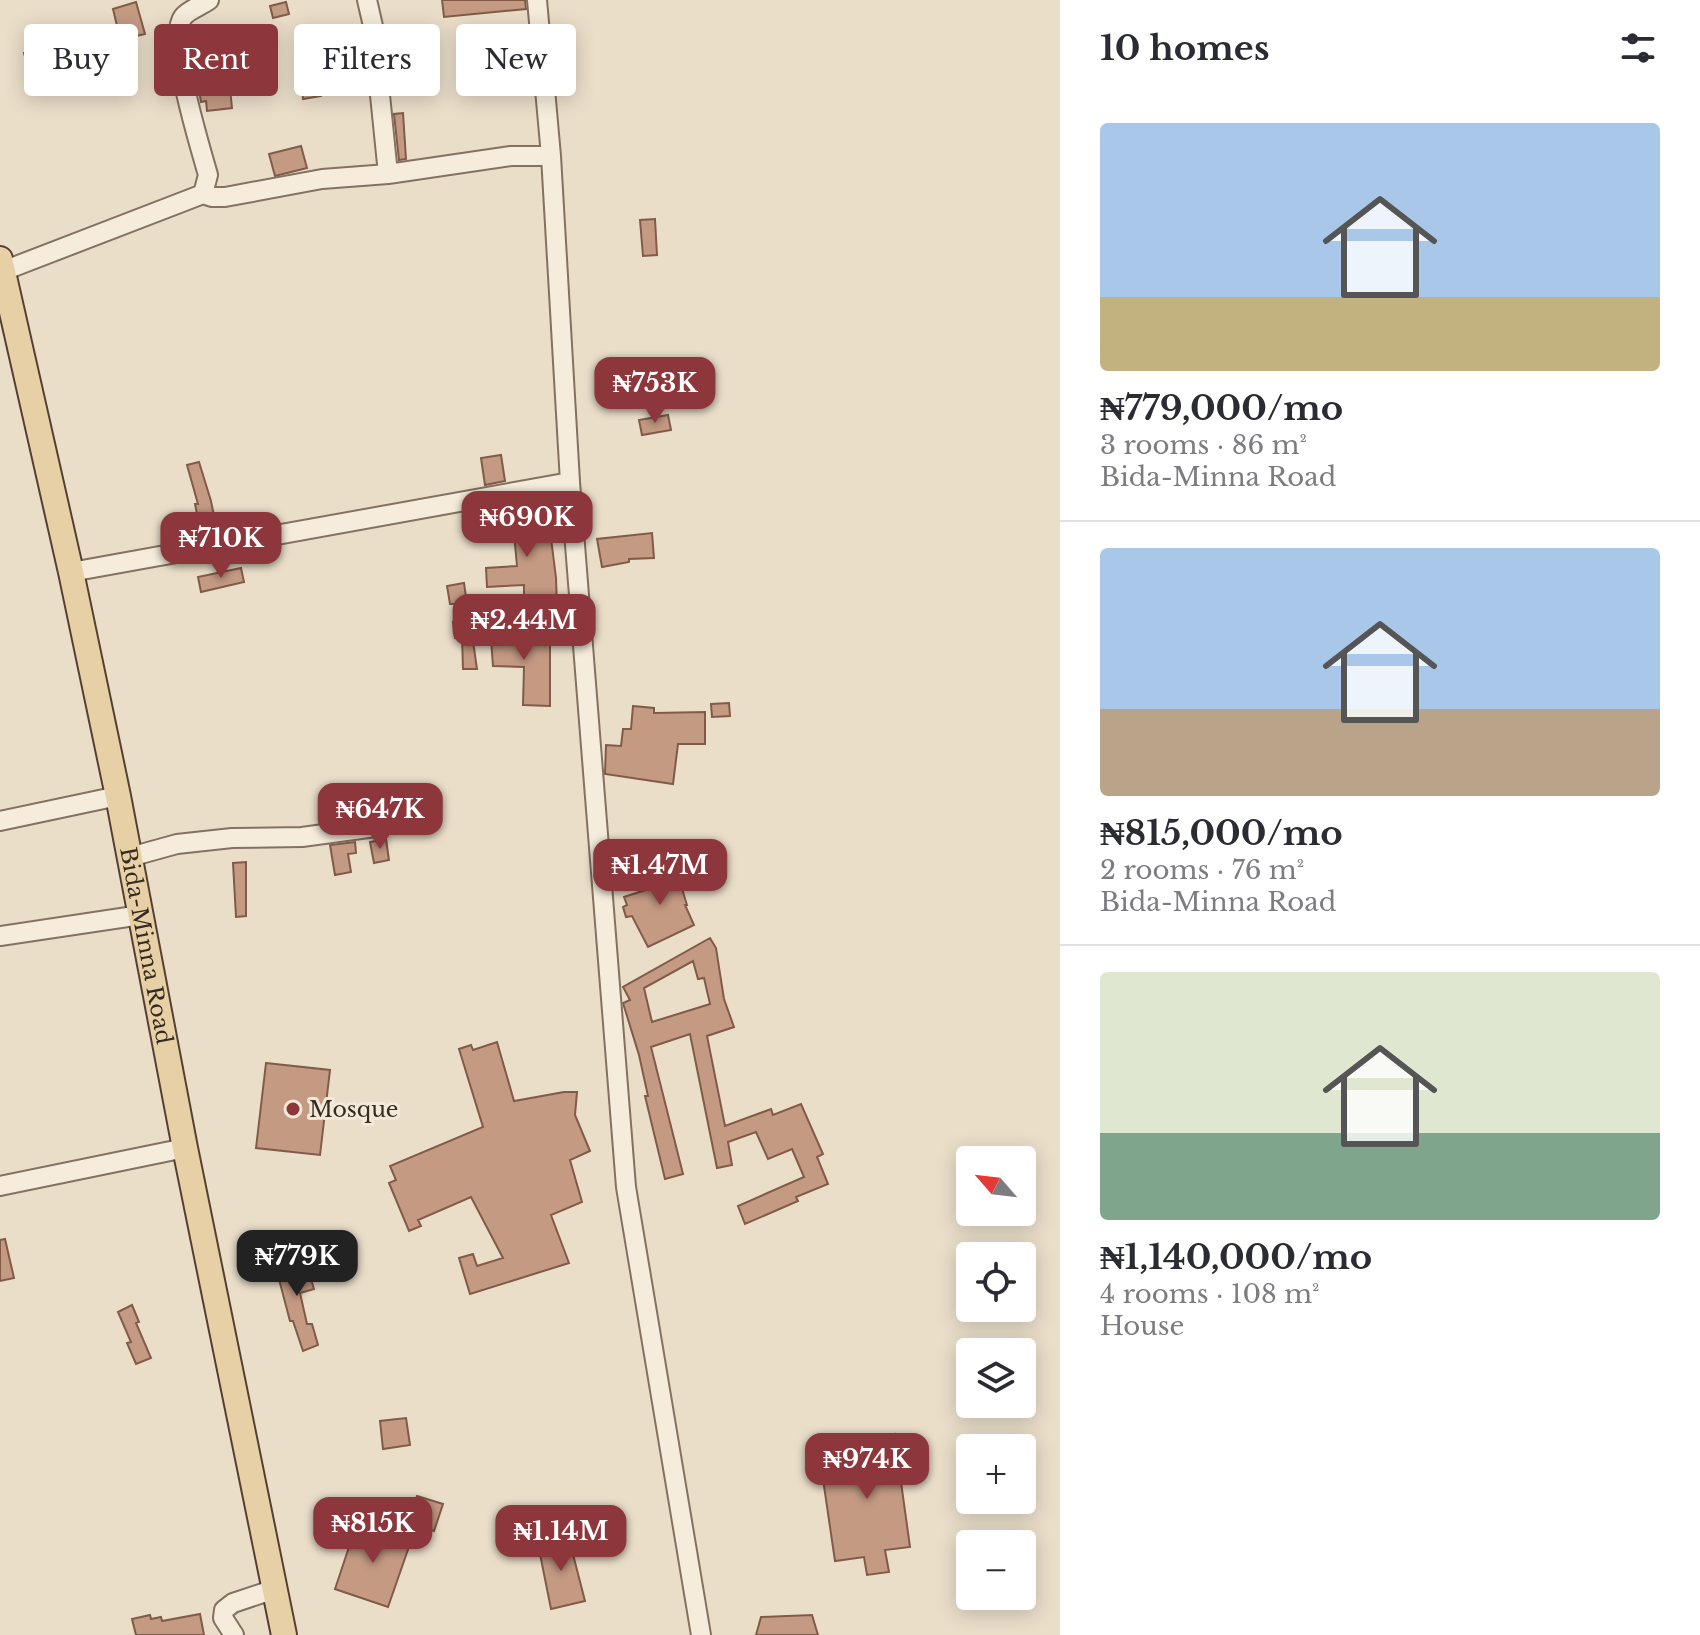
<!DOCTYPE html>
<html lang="en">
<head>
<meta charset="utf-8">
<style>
  :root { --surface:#fff; --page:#f7f7f7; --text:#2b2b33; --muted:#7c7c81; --line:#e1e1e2; --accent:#8d363b }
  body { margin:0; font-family:"Libre Baskerville",serif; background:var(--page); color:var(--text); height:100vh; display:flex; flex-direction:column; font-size:30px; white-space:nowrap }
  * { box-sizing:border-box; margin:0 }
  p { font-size:26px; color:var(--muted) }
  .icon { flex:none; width:44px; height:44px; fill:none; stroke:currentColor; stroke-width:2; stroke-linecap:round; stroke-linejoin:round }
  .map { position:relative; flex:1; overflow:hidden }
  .side { display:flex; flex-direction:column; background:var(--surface); width:640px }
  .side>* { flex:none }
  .banner { position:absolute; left:24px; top:24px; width:760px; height:72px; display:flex; gap:16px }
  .needle { width:52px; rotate:298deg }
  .controls { position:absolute; left:956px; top:1146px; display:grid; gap:16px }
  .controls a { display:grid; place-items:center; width:80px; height:80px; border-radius:8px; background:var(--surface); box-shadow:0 4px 20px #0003; font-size:40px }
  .price { position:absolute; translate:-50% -68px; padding:0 18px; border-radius:16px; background:var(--accent); color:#fff; font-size:26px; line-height:52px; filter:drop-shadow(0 2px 4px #0008) }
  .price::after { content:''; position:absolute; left:50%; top:48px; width:24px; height:18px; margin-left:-12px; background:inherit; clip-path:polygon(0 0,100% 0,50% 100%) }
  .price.current { background:#222; color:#fff }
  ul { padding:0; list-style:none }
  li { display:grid; align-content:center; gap:16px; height:424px; padding:0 40px }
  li+li { border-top:2px solid var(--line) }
  li span { display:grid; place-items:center; height:248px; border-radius:8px; color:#555 }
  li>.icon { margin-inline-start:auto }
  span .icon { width:144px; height:144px; fill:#fffc; stroke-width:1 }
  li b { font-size:34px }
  h2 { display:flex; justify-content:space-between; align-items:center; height:96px; padding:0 40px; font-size:34px }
  .chip { padding:0 28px; border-radius:8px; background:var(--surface); box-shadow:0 4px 20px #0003; font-size:28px; line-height:72px }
  .chip.current { background:var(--accent); color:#fff }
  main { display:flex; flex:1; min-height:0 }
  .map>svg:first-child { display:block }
  .building { fill:#c49a83; stroke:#815b48; stroke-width:2; fill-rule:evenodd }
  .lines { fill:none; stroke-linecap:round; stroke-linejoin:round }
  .minor-casing { stroke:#847160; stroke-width:22 }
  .major-casing { stroke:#534033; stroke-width:28 }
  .minor { stroke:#f5ecdb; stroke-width:18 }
  .major { stroke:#e8d0a6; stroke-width:24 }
  .poi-dot { fill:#8d363b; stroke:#f2e9d8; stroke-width:3 }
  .labels { text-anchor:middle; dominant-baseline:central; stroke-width:6; stroke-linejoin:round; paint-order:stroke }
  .street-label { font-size:22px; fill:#362a21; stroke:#f2e9d8 }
  .poi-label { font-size:22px; fill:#362a21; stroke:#f2e9d8; text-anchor:start }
</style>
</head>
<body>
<main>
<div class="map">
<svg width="1060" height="1635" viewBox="0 0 1060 1635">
  <rect width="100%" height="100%" fill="#eadec9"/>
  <path class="building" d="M442,0H525L526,9L444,17Z
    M136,2L145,34L132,37L130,27L118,30L113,9Z
    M286,2L289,14L273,18L270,6Z
    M39,49L41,56L61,52L64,64L30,73L24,53Z
    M317,65L321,96L303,99L300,67Z
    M228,68L232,108L207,111L206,101L201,102L196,72Z
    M403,113L406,159L399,160L394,114Z
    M301,146L307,168L275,176L269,154Z
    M655,219L657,255L643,256L640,220Z
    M668,415L671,430L642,435L639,420Z
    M501,455L505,481L485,485L481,458Z
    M199,462L211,501L216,526L200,529L195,504H198L187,465Z
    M547,506L556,578L558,637H541V604H524V585L487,587L486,568L517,566L514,533L478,536L476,514Z
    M652,533L654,558L629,559V562L602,567L597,539Z
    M241,568L244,582L201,592L198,577Z
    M464,583L467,604H450L447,586Z
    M469,613L477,669H463L462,636L455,638L453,622L461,623V614Z
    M490,625L514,626V639L550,640V706L523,705L524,667L493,666Z
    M729,703L730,716L712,717L711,704Z
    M633,706L654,708V713L705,712V744H678L673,784L605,774L606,745L621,746L623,729H631Z
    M386,839L389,860L374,863L370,842Z
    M355,842L356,853L348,854L351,872L335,875L330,845Z
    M246,862V916L236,917L233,863Z
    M674,863L687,905H685L694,925L648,947L632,916L626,917L623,907L627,905L624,897L658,886L652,869Z
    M710,938L716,948L724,999L734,1027L707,1036L725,1126L771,1109L773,1115L801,1104L823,1154L817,1157L828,1184L796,1197L798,1201L745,1224L738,1206L804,1177L792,1149L768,1159L756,1132L728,1142L732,1165L717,1168L690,1034L651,1047L683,1174L665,1179L645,1096H648L639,1055L623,1003L630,1000L623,987ZM693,961L698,979L704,978L710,1004L652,1022L644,988Z
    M497,1042L514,1101L564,1092H577L575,1115L590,1151L570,1160L582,1202L551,1215L569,1263L470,1294L459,1258L473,1254L477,1266L503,1258L471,1197L418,1220L421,1226L409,1231L389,1183L396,1180L390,1166L483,1127L459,1049L471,1045L473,1050Z
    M266,1063L330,1070L320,1155L256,1148Z
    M5,1239L14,1278L0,1281V1240Z
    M304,1257L314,1289L300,1293L307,1324H312L318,1345L303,1351L293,1321H290L275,1264Z
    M132,1305L139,1322L136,1323L151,1358L136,1364L127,1343L131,1342L118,1312Z
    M406,1418L410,1445L383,1449L380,1421Z
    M895,1434L898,1453L913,1450L916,1472L900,1475L910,1547L885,1550L889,1572L867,1575L864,1557L835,1561L818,1445L840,1442L843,1459L872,1454L870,1438Z
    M417,1496L443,1504L434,1531L409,1523Z
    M357,1523L411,1541L388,1607L335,1589Z
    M568,1535L585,1601L551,1609L538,1544Z
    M200,1614L204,1635H136L132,1619L150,1615L151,1619L161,1617L162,1621Z
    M812,1615L818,1635H756L761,1617Z"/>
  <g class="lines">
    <defs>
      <path id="minor" d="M367,0L373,26L388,174
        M537,0L551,156L570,482L626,1187L701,1635
        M203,194L212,197H225L322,179L388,174L511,156H551
        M3,271L203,194L208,175C200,146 166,39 183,17C188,10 201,6 209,0
        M71,572L570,482
        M0,821L118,796
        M130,857L177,844L232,838L302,837L383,826
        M0,936L141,915
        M0,1186L185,1148
        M234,1635L223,1618L224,1610L233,1603L275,1589"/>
      <g id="major">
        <path id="s1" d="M0,259L71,572L118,796L185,1148L284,1635"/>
      </g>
    </defs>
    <use href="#minor" class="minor-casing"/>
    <use href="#major" class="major-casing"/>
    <use href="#minor" class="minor"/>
    <use href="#major" class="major"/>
  </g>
  <circle class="poi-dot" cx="293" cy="1109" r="8"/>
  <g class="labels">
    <g class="street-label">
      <text stroke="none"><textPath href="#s1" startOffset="702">Bida-Minna Road</textPath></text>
    </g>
    <g class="poi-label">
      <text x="309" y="1109">Mosque</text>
    </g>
  </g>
</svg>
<div class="controls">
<a><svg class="needle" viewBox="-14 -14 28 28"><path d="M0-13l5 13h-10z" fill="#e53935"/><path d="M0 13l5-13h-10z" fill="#7c7c81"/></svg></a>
<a><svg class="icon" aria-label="locate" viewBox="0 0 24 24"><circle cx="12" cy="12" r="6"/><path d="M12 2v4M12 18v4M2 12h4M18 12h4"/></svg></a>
<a><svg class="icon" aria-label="layers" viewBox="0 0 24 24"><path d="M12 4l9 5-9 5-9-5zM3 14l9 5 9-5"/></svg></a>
<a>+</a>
<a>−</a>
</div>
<b class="price" style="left:655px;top:425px">₦753K</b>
<b class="price" style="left:527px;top:559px">₦690K</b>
<b class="price" style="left:221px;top:580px">₦710K</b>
<b class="price" style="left:524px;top:662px">₦2.44M</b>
<b class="price" style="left:380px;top:851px">₦647K</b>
<b class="price" style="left:660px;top:907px">₦1.47M</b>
<b class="price current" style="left:297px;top:1298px">₦779K</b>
<b class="price" style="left:867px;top:1501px">₦974K</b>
<b class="price" style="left:373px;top:1565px">₦815K</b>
<b class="price" style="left:561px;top:1573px">₦1.14M</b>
<div class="banner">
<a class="chip">Buy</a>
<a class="chip current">Rent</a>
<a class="chip">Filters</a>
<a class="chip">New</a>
</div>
</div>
<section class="side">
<h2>10 homes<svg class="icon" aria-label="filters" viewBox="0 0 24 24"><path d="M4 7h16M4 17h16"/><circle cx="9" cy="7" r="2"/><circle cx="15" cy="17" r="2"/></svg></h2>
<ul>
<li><span style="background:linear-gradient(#a9c7e8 70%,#c2b280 0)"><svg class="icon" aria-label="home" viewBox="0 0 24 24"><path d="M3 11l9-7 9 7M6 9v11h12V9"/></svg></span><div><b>₦779,000/mo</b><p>3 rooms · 86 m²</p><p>Bida-Minna Road</p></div></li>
<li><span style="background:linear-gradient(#a9c7e8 65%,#b9a48a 0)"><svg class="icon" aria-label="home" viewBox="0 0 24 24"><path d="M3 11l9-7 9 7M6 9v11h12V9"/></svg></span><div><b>₦815,000/mo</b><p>2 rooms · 76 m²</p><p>Bida-Minna Road</p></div></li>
<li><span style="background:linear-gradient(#dfe7d0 65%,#7fa58c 0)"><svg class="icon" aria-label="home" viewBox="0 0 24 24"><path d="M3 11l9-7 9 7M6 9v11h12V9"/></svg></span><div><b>₦1,140,000/mo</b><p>4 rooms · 108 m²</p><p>House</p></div></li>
</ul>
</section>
</main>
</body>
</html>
